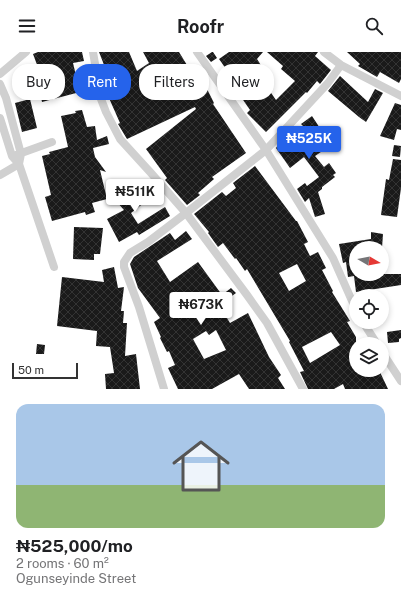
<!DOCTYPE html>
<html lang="en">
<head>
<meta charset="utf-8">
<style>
  :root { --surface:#fff; --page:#f2f2f2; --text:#202124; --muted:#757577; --line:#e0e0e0; --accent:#2563eb }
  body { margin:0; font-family:"Public Sans",sans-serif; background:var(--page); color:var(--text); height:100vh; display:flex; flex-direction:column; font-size:15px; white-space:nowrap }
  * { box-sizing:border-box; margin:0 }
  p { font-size:13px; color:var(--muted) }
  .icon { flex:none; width:22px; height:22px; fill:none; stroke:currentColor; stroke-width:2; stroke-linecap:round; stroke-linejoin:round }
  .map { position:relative; height:337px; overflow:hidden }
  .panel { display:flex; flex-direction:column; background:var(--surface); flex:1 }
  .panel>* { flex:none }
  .guide { position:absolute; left:12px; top:12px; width:377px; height:36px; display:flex; gap:8px }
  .needle { width:26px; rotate:100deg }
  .buttons { position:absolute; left:349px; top:189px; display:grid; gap:8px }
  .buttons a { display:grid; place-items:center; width:40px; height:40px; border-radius:50%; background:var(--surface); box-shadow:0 2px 6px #0003; font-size:20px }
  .scale { position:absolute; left:12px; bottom:10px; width:66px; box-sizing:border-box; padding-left:4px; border:2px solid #333; border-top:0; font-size:11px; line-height:14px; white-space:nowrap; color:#333; -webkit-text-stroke:3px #fff; paint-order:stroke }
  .price { position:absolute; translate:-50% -34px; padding:0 9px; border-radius:4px; background:#fff; color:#222; font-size:13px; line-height:26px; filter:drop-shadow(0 1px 2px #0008) }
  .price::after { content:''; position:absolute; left:50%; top:24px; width:12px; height:9px; margin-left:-6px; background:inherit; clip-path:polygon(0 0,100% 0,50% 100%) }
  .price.active { background:var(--accent); color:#fff }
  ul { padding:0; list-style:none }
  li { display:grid; align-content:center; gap:8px; height:212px; padding:0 16px }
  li+li { border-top:1px solid var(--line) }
  li span { display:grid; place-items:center; height:124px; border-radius:12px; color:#555 }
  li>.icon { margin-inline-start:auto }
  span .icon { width:72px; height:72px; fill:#fffc; stroke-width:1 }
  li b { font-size:17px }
  .tag { padding:0 14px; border-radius:16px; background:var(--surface); box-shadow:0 2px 6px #0003; font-size:14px; line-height:36px }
  .tag.active { background:var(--accent); color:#fff }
  header { display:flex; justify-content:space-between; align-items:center; height:52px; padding:0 16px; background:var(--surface); font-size:18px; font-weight:700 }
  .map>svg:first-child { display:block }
  .building { fill:url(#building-cross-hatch); fill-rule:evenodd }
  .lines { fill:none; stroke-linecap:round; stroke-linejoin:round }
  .minor { stroke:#d0d0d0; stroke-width:8 }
</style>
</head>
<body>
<header><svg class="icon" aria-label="menu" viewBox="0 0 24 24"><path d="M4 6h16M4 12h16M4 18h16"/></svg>Roofr<svg class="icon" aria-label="search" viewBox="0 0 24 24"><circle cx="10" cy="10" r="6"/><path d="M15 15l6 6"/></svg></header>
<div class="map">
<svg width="401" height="337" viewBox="0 0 401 337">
  <defs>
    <pattern id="building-cross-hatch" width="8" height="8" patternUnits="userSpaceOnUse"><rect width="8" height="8" fill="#1a1a1a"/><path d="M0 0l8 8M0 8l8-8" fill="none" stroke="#333"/></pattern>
  </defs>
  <rect width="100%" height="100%" fill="#fff"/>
  <path class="building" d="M38,0H82L84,9L73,11L80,40L42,50L37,27L42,26L33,2Z
    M99,0H129L137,19L149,11L143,0H179L190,18L193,16L204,31L214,51L213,52L246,101L212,125L214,127L198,141L200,143L187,153L165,128L167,126L146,97L196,57L195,55L127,87L118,72L120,71L105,37L102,20L106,18Z
    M212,0H213L217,6L211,10L206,4Z
    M229,0H263L257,7L266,21L260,25L276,48L295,29L281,17L283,14L267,0H318L315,4L331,18L320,32L317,29L307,41L306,40L266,80L247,61L250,58L239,42L240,41L230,25L231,24L219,7Z
    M347,0H401V27L399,31L380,20L377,25L358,14L360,12Z
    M340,24L368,50L375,37L383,41L366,70L359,65L328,39Z
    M30,47L37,76L22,80L15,51Z
    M395,51L401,53V78L397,77L394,88L380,84Z
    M82,58L87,75L95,74L97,88L107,84L109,92L93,96L95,105L106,120L100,118L107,147L92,151L95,160L86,163L85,160L52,169L45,145L51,143L42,104L50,102L49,100L68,95L61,64L76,61L75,59Z
    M312,64L331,93L315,104L324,115L329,111L336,121L333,123L335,125L322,135V137L318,140L325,162L315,165L309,146L305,150L297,137L305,131L307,134L319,125L304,105L290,116L276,96L282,89L304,75L301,72Z
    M394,93L401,94L400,105L392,104Z
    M393,107L401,108V136L397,165L381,163L386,127L389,128Z
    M255,114L296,169H297L308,190L304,192L310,204L318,200L326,216L322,218L333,239L332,240L350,269L347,270L356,285V318H379L388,337H345L343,332L334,337H308L300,320L304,319L289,290L290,289L247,217L245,219L236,206L235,207L223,191L218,195L208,181L209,180L194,162L222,140L226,144L236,136L233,131ZM297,212L306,229L289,239L279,221ZM331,280L340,293L310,311L302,295Z
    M144,128L155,142L131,161L138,172L165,155L170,164L139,183L137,180L119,190L107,167L124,158L117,150Z
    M74,175L103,176L100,202H94V208L73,207Z
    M186,179L192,187L157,209L170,230L198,210L222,243L231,236L236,241L225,249L228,253L222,258L230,271L248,261L269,305L281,323L278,326L285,337H249L239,322L212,337H178L168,316L175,313L169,299L167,300L160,286L161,285L154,270L160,266L138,236L130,212L134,205L170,181L175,188ZM216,278L226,298L204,307L193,287L206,279L209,283Z
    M371,180L383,182L382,196H356V222H401V233L356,240L354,224L348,225L346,210L343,211L339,192L371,187Z
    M114,215L118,236L124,235L121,259H124L123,271H127L125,304L136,302L140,337H106L105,322L114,321L110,295L96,294L97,279L57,274L62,225L104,230L102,218Z
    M401,278V286L399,287V290L388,291L387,280Z
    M37,292L45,293L44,302H36Z"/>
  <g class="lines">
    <path class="minor" d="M93,0L101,47L106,60L120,87L151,121L186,161L247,243L267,271L303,337
      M197,0L266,98L333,206L356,258
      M324,0L341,13L401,44
      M0,22L26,0
      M0,32L6,46L21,102L19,112
      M0,66L12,104L19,112L54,215
      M16,103L52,90
      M0,123L19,112
      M363,270L377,292
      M382,300L401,329
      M164,337L139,255L124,215V210L130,201L148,190L186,161L266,98L328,31L341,13"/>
  </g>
</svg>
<div class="buttons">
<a><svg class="needle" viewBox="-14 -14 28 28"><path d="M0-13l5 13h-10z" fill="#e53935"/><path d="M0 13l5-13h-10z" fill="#757577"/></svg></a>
<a><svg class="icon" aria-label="locate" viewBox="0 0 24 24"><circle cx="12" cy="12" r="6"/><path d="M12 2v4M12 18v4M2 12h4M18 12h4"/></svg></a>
<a><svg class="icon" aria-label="layers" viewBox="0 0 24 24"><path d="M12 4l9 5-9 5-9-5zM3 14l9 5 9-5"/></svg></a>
</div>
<div class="scale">50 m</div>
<b class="price active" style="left:309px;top:108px">₦525K</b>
<b class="price" style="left:135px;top:161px">₦511K</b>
<b class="price" style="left:201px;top:274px">₦673K</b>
<div class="guide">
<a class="tag">Buy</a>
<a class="tag active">Rent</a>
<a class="tag">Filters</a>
<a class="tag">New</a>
</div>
</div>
<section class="panel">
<ul>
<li><span style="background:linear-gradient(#a9c7e8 65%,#8fb573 0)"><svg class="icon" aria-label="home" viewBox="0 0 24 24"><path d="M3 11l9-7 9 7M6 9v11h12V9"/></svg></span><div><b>₦525,000/mo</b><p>2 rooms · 60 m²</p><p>Ogunseyinde Street</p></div></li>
</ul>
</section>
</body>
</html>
